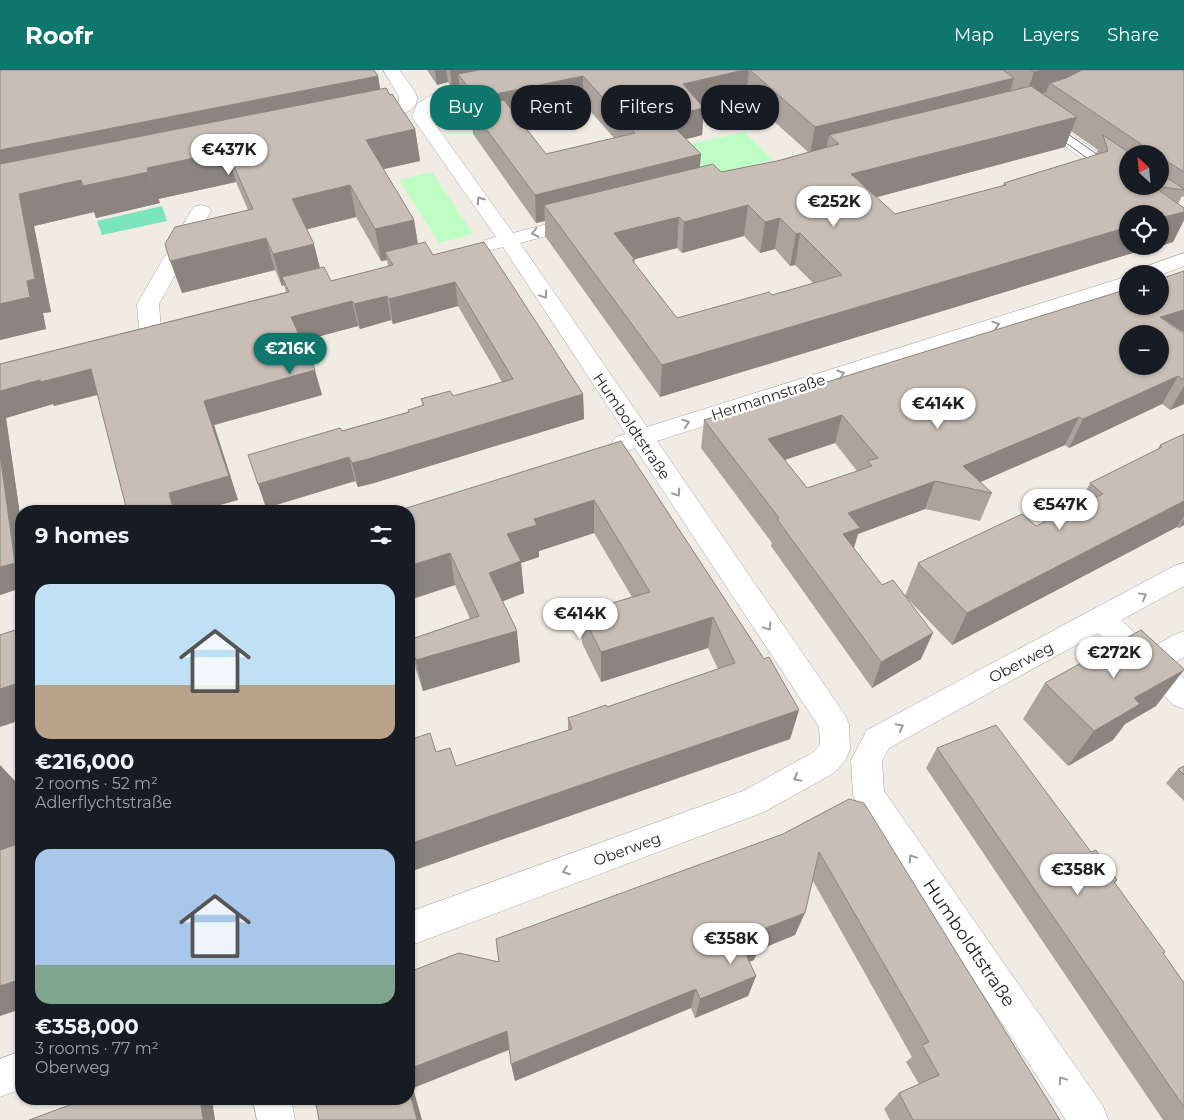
<!DOCTYPE html>
<html lang="en">
<head>
<meta charset="utf-8">
<style>
  :root { --surface:#171b24; --page:#242831; --text:#f1f3f6; --muted:#9ea1a6; --accent:#0f766e }
  body { margin:0; font-family:Montserrat,sans-serif; background:var(--page); color:var(--text); height:100vh; display:flex; flex-direction:column; font-size:19px; white-space:nowrap }
  * { box-sizing:border-box; margin:0 }
  p { font-size:16px; color:var(--muted) }
  .icon { flex:none; width:28px; height:28px; fill:none; stroke:currentColor; stroke-width:2; stroke-linecap:round; stroke-linejoin:round }
  .map { position:relative; flex:1; overflow:hidden }
  .side { position:absolute; left:15px; top:435px; width:400px; height:600px; display:flex; flex-direction:column; background:var(--surface); border-radius:20px; box-shadow:0 1px 4px #0004 }
  .side>* { flex:none }
  .banner { position:absolute; left:430px; top:15px; width:475px; height:45px; display:flex; gap:10px }
  .needle { width:32px; rotate:334deg }
  .buttons { position:absolute; left:1119px; top:75px; display:grid; gap:10px }
  .buttons a { display:grid; place-items:center; width:50px; height:50px; border-radius:50%; background:var(--surface); box-shadow:0 1px 4px #0004; font-size:25px }
  .price { position:absolute; translate:-50% -42px; padding:0 11px; border-radius:18px; background:#fff; color:#222; font-size:16px; line-height:32px; filter:drop-shadow(0 1px 2px #0008) }
  .price::after { content:''; position:absolute; left:50%; top:30px; width:15px; height:11px; margin-left:-8px; background:inherit; clip-path:polygon(0 0,100% 0,50% 100%) }
  .price.selected { background:var(--accent); color:#fff }
  ul { padding:0; list-style:none }
  li { display:grid; align-content:center; gap:10px; height:265px; padding:0 20px }
  li span { display:grid; place-items:center; height:155px; border-radius:15px; color:#555 }
  li>.icon { margin-inline-start:auto }
  span .icon { width:90px; height:90px; fill:#fffc; stroke-width:1 }
  li b { font-size:21px }
  h2 { display:flex; justify-content:space-between; align-items:center; height:60px; padding:0 20px; font-size:21px }
  .tag { padding:0 18px; border-radius:20px; background:var(--surface); box-shadow:0 1px 4px #0004; font-size:18px; line-height:45px }
  .tag.selected { background:var(--accent); color:#fff }
  header { display:flex; align-items:center; gap:30px; box-sizing:border-box; height:70px; padding:0 25px; background:var(--accent); color:#fff }
  header strong { font-size:24px }
  nav { display:flex; gap:28px; margin-inline-start:auto; font-size:18px }
  .map>svg:first-child { display:block }
  .park { fill:#befdc3 }
  .pitch { fill:#7ce4bc }
  .lines { fill:none; stroke-linecap:round; stroke-linejoin:round }
  .minor-casing { stroke:#a5a5a5; stroke-width:1 }
  .minor { fill:#fff; fill-rule:evenodd }
  .tram { stroke:#6c6c6c; stroke-width:1 }
  .wall { fill:#aca39d; fill-rule:evenodd }
  .shaded-wall { fill:#8c857f }
  .building { fill:#c8beb6; stroke:#8c857f; fill-rule:evenodd }
  .oneway { stroke:#9a9a9a }
  .labels { text-anchor:middle; dominant-baseline:central; stroke-width:5; stroke-linejoin:round; paint-order:stroke }
  .street-label { font-size:15px; fill:#1e1e1e; stroke:#fff }
  .near-street-label { font-size:18px; fill:#1e1e1e; stroke:#fff }
</style>
</head>
<body>
<header>
<strong>Roofr</strong>
<nav><a>Map</a><a>Layers</a><a>Share</a></nav>
</header>
<div class="map">
<svg width="1184" height="1050" viewBox="0 0 1184 1050">
  <rect width="100%" height="100%" fill="#f0ece4"/>
  <path class="park" d="M744,62L773,90L707,107L678,77Z
    M432,102L473,164L439,173L399,110Z"/>
  <path class="pitch" d="M162,136L167,151L102,165L97,151Z"/>
  <g class="lines">
    <defs>
      <path id="minor" d="M383,0H399C404,7 415,19 417,27C417,30 416,36 413,38C405,46 370,53 360,51L357,47L360,43L399,32V26Z
        M497,12L503,13L506,17L503,21L442,33L431,40L430,47L513,163L581,145L588,147L591,151L588,155L520,173L647,357L1128,206V221L657,371L845,645L849,654L850,679L846,689L834,703L764,742L409,876V842L743,721L812,683L820,675L819,657L635,378L624,382L615,379L612,373L615,367L626,364L503,177L492,180L485,178L482,174L485,170L496,167L412,47L417,34L431,25Z
        M1038,44L1044,45L1128,103V116H1134L1128,118L1121,116L1032,53L1029,49L1032,45Z
        M201,135L208,137L211,141L159,234L161,259L158,264L150,266L142,264L139,259L137,234L191,141L194,137Z
        M1184,183V196L1160,205L1133,204L1136,200Z
        M1184,493V516L1121,550L1151,578L1174,565L1184,561V587L1170,596L1184,608V639L1174,635L1098,563L889,678L882,691L884,721L1103,1036L1108,1050H1066L858,735L853,725L851,690L867,660L1174,496Z
        M21,981V1019L0,1027V989Z
        M253,1029H291L295,1050H257Z"/>
    </defs>
    <use href="#minor" class="minor-casing"/>
    <use href="#minor" class="minor"/>
    <path class="tram" d="M1058,57L1128,106
      M1055,65L1098,96"/>
  </g>
  <path class="wall" d="M0,0L378,6L380,19L415,59L420,91L383,99L414,150L418,174L433,185L583,324L584,349L374,413L358,417L355,411L266,438L342,361L408,342V340L423,336L421,329L453,326L502,312L458,236L393,254L391,250L360,259L358,256L302,271L322,325L214,355L238,430L98,325L54,336L53,334L6,348L21,452V518L0,525V294L286,222L284,215L282,216L275,200L182,223L248,140L236,112L158,129L160,133L96,148L94,142L34,156L51,242L43,243L46,259L0,270ZM356,147L381,191L387,190L388,197L331,211L320,198L307,159Z
    M427,0H1184V127L1182,126L1178,134L1184,138V150L1173,172L1160,176V144L1128,176H1158L1126,185L660,327L545,166V151L536,153L473,64L471,45L461,31L460,17L452,19L448,12L437,15ZM746,26L808,82L777,91L721,102L700,97L701,84L686,69L702,65L704,38L702,36ZM583,33L614,68L546,84L517,47ZM1071,61L1098,80L1095,85L1004,113L1002,116L895,144L876,127L1065,77ZM1128,84H1160V116ZM744,166L760,183L775,179L790,196L795,195L813,213L772,225L677,248L635,194L634,189L677,178L682,183Z
    M1184,264V334L1170,340L1162,334L1069,378L1065,375L980,412L992,423L980,451L925,439L858,464L854,478L921,589L872,618L771,476L772,473L701,378L704,350ZM835,373L857,401L807,418L785,390Z
    M1184,364V455L1179,458L1177,457L952,575L905,526L918,493L1036,456L1078,436L1090,413L1157,380L1160,375Z
    M621,371L764,589L799,640L790,669L409,802V670L436,682L456,696L568,660V648L607,637L718,599L708,578L601,612L582,573L581,542L632,527L594,463L539,481V487L521,493L524,523L502,531L520,592L423,621L416,600L410,573H409V559L411,569L470,549L455,515L409,530V441Z
    M1045,613L1156,636L1125,654L1113,670L1068,696L1023,649Z
    M937,678L1091,782L1117,810L1115,813L1163,884L1184,913V1050H1163L926,698Z
    M1184,696V731L1166,713L1178,699Z
    M849,729L1060,1050H890L884,1039L899,1023L919,1014L906,992L912,987L813,811L795,865L758,880L754,890L749,892L756,906L748,926L695,948L691,938L515,1011L509,979L413,1018L319,1050L409,902L499,892L783,764Z"/>
  <path class="shaded-wall" d="M435,0H446L448,12L437,15Z
    M450,0H544L458,4L460,17L452,19Z
    M744,0H749L746,26L681,41L683,14Z
    M1041,0H1091L1050,13L1046,22L1025,29L1034,2Z
    M378,6L383,36L0,114V80Z
    M583,6V33L483,55L478,48L476,28Z
    M1014,8L1006,35L839,74L829,65L826,80L810,84L815,57Z
    M704,38L702,65L663,75L664,47Z
    M1077,47L1065,77L844,136L851,104Z
    M415,59L420,91L371,102L366,70Z
    M227,81L236,112L158,129L147,98Z
    M701,84L698,112L544,135L545,151L536,153L535,125Z
    M148,102L160,133L96,148L94,142L34,156L51,242L43,243L46,259L0,270V234L19,124L81,110Z
    M350,115L356,147L300,161L292,129Z
    M748,135L744,166L682,183L684,152Z
    M1184,142V150L1173,172L1160,176V148Z
    M679,147L677,178L613,195L614,163Z
    M780,148L775,179L760,183L765,152Z
    M414,150L419,182H385L387,190L381,191L375,159Z
    M1128,157V176H1158L1126,185L660,327L662,295Z
    M800,163L795,195L790,196L796,164Z
    M266,168L275,200L182,223L170,191Z
    M314,174L322,206L282,207L284,215L282,216L273,184Z
    M455,212L458,236L393,254L389,229Z
    M387,226L391,250L360,259L354,234Z
    M352,231L358,256L298,272L291,247Z
    M1184,240V263L1160,247Z
    M91,299L103,323L54,336L53,334L6,348L21,452V518L0,525V321L40,310Z
    M315,300L322,325L214,355L238,430L199,441H174L169,423L204,331Z
    M1178,306L1162,334L1069,378L1083,349Z
    M1184,316V334L1170,340Z
    M583,324L584,349L374,413L358,417L352,393Z
    M842,345L835,373L763,397L768,369Z
    M1079,347L1065,375L967,418L963,396Z
    M349,387L355,411L266,438L258,414Z
    M935,411L925,439L858,464L851,486L835,492L848,443Z
    M594,430V463L539,481V487L521,493L524,523L493,535L489,503L507,464L534,449Z
    M1184,431V446L1177,457L952,575L967,543Z
    M1184,449V455L1179,458Z
    M450,483L455,515L409,530V496Z
    M713,547L708,578L601,612V582Z
    M409,559L412,572L409,573Z
    M517,561L520,592L423,621L416,590Z
    M933,563L921,589L872,618L881,592Z
    M1184,600L1156,636L1125,654L1113,670L1068,696L1094,661L1134,628Z
    M21,612V650L0,657V619Z
    M799,640L790,669L409,802V774Z
    M0,695L16,712L21,787L0,785Z
    M805,843L795,865L758,880L754,890L735,897L742,876L758,861Z
    M756,906L748,926L695,948L700,929Z
    M21,909V939L0,946V916Z
    M696,919L691,938L515,1011L511,994Z
    M507,961L511,979L413,1018L422,1050H417L409,1020V999Z
    M200,1029H212L215,1050H203Z"/>
  <path class="building" d="M0,0H374L378,6L0,80Z
    M479,0H744L683,14L704,38L664,47L701,84L535,125L470,37L504,30L546,84L635,63L583,6L476,28L458,4Z
    M750,0H1003L1014,8L815,57Z
    M1031,0H1041L1034,2Z
    M1082,0H1184V102L1160,87V84H1142L1141,74L1050,13L1066,8Z
    M1031,16L1077,47L851,104L895,144L1006,115L1004,113L1108,81L1103,65L1131,84H1128V116H1153L1184,138V142L1160,148V144H1128V157L662,295L544,135L713,94L721,102L777,91L839,74L829,65ZM748,135L765,152L780,148L796,164L800,163L842,205L772,225L769,222L677,248L632,190H635L614,163L679,147L684,152Z
    M386,18L390,25L392,24L415,59L366,70L414,150L375,159L350,115L292,129L314,174L273,184L266,168L170,191L165,174L175,157L253,139L227,81L147,98L148,102L83,116L81,110L19,124L35,209L27,211L30,227L0,234V94Z
    M1160,103L1184,119V120L1155,116H1160Z
    M425,172L433,185L484,172L583,324L368,389L352,393L349,387L258,414L248,385L340,358L342,361L409,342L408,340L424,335L421,329L450,321L453,326L513,309L455,212L389,229L387,226L354,234L352,231L291,247L315,300L204,331L229,406L169,423L174,441H127L91,299L41,312L40,310L0,321V294L289,222L282,207L324,197L331,211L393,195L385,182Z
    M1184,201V240L1160,247L1184,264V310L1178,306L1083,349L1079,347L963,396L992,423L935,411L848,443L860,458L843,464L882,515L893,510L933,563L881,592L777,449L779,448L704,350L1128,219V236H1160V209ZM1128,264H1160V296H1128ZM842,345L878,388L867,391L872,396L807,418L768,369Z
    M1184,364V431L967,543L918,493L1022,444L1036,456L1103,424L1090,413L1162,377L1160,375Z
    M621,371L764,589L769,587L799,640L409,774V670L430,663L436,682L450,678L456,696L572,659L568,648L606,635L607,637L735,593L713,547L601,582L581,542L650,522L594,430L534,449L537,455L507,464L521,491L489,503L517,561L416,590L409,570L479,546L450,483L409,496V441H397Z
    M0,384L15,493L0,497Z
    M21,558V612L0,619V565Z
    M1141,560L1184,599V600L1134,628L1140,634L1094,661L1045,613Z
    M996,655L1091,782L1096,780L1117,810L1114,812L1165,882L1163,883L1184,913V1037L937,678Z
    M1184,696V705L1178,699Z
    M849,729L864,733L1060,1050H913L899,1023L939,1005L922,975L929,972L819,782L805,843L758,861L762,868L742,876L756,906L700,929L696,919L511,994L507,961L409,999V902L459,883L499,892L496,869L783,764Z
    M21,773V909L0,916V780Z
    M409,1020L417,1050H319L315,1029H409Z
    M86,1029H200L203,1050H29Z"/>
  <defs><path id="oneway-chevron" d="M-2-3.5L2.5 0L-2 3.5" fill="none" stroke-width="1.6" stroke-linecap="round" stroke-linejoin="round" transform="scale(1.25)"/></defs>
  <g class="oneway">
    <use href="#oneway-chevron" transform="translate(480 130) rotate(-125)"/>
    <use href="#oneway-chevron" transform="translate(535 163) rotate(166)"/>
    <use href="#oneway-chevron" transform="translate(544 225) rotate(56)"/>
    <use href="#oneway-chevron" transform="translate(996 255) rotate(-18)"/>
    <use href="#oneway-chevron" transform="translate(841 304) rotate(-18)"/>
    <use href="#oneway-chevron" transform="translate(686 353) rotate(-18)"/>
    <use href="#oneway-chevron" transform="translate(677 423) rotate(56)"/>
    <use href="#oneway-chevron" transform="translate(1143 526) rotate(-29)"/>
    <use href="#oneway-chevron" transform="translate(768 557) rotate(56)"/>
    <use href="#oneway-chevron" transform="translate(900 657) rotate(-28)"/>
    <use href="#oneway-chevron" transform="translate(797 708) rotate(151)"/>
    <use href="#oneway-chevron" transform="translate(912 788) rotate(-124)"/>
    <use href="#oneway-chevron" transform="translate(566 801) rotate(160)"/>
    <use href="#oneway-chevron" transform="translate(1062 1010) rotate(-124)"/>
  </g>
  <g class="labels">
    <g class="street-label">
      <text transform="translate(768 327) rotate(-18)">Hermannstraße</text>
      <text transform="translate(632 356) rotate(56)">Humboldtstraße</text>
      <text transform="translate(1021 592) rotate(-28)">Oberweg</text>
      <text transform="translate(627 779) rotate(-20)">Oberweg</text>
    </g>
    <g class="near-street-label">
      <text transform="translate(969 873) rotate(56)">Humboldtstraße</text>
    </g>
  </g>
</svg>
<div class="buttons">
<a><svg class="needle" viewBox="-14 -14 28 28"><path d="M0-13l5 13h-10z" fill="#e53935"/><path d="M0 13l5-13h-10z" fill="#9ea1a6"/></svg></a>
<a><svg class="icon" aria-label="locate" viewBox="0 0 24 24"><circle cx="12" cy="12" r="6"/><path d="M12 2v4M12 18v4M2 12h4M18 12h4"/></svg></a>
<a>+</a>
<a>−</a>
</div>
<b class="price" style="left:229px;top:106px">€437K</b>
<b class="price" style="left:834px;top:158px">€252K</b>
<b class="price selected" style="left:290px;top:305px">€216K</b>
<b class="price" style="left:938px;top:360px">€414K</b>
<b class="price" style="left:1060px;top:461px">€547K</b>
<b class="price" style="left:580px;top:570px">€414K</b>
<b class="price" style="left:1114px;top:609px">€272K</b>
<b class="price" style="left:1078px;top:826px">€358K</b>
<b class="price" style="left:731px;top:895px">€358K</b>
<div class="banner">
<a class="tag selected">Buy</a>
<a class="tag">Rent</a>
<a class="tag">Filters</a>
<a class="tag">New</a>
</div>
<section class="side">
<h2>9 homes<svg class="icon" aria-label="filters" viewBox="0 0 24 24"><path d="M4 7h16M4 17h16"/><circle cx="9" cy="7" r="2"/><circle cx="15" cy="17" r="2"/></svg></h2>
<ul>
<li><span style="background:linear-gradient(#bfe0f5 65%,#b9a48a 0)"><svg class="icon" aria-label="home" viewBox="0 0 24 24"><path d="M3 11l9-7 9 7M6 9v11h12V9"/></svg></span><div><b>€216,000</b><p>2 rooms · 52 m²</p><p>Adlerflychtstraße</p></div></li>
<li><span style="background:linear-gradient(#a9c7e8 75%,#7fa58c 0)"><svg class="icon" aria-label="home" viewBox="0 0 24 24"><path d="M3 11l9-7 9 7M6 9v11h12V9"/></svg></span><div><b>€358,000</b><p>3 rooms · 77 m²</p><p>Oberweg</p></div></li>
</ul>
</section>
</div>
</body>
</html>
